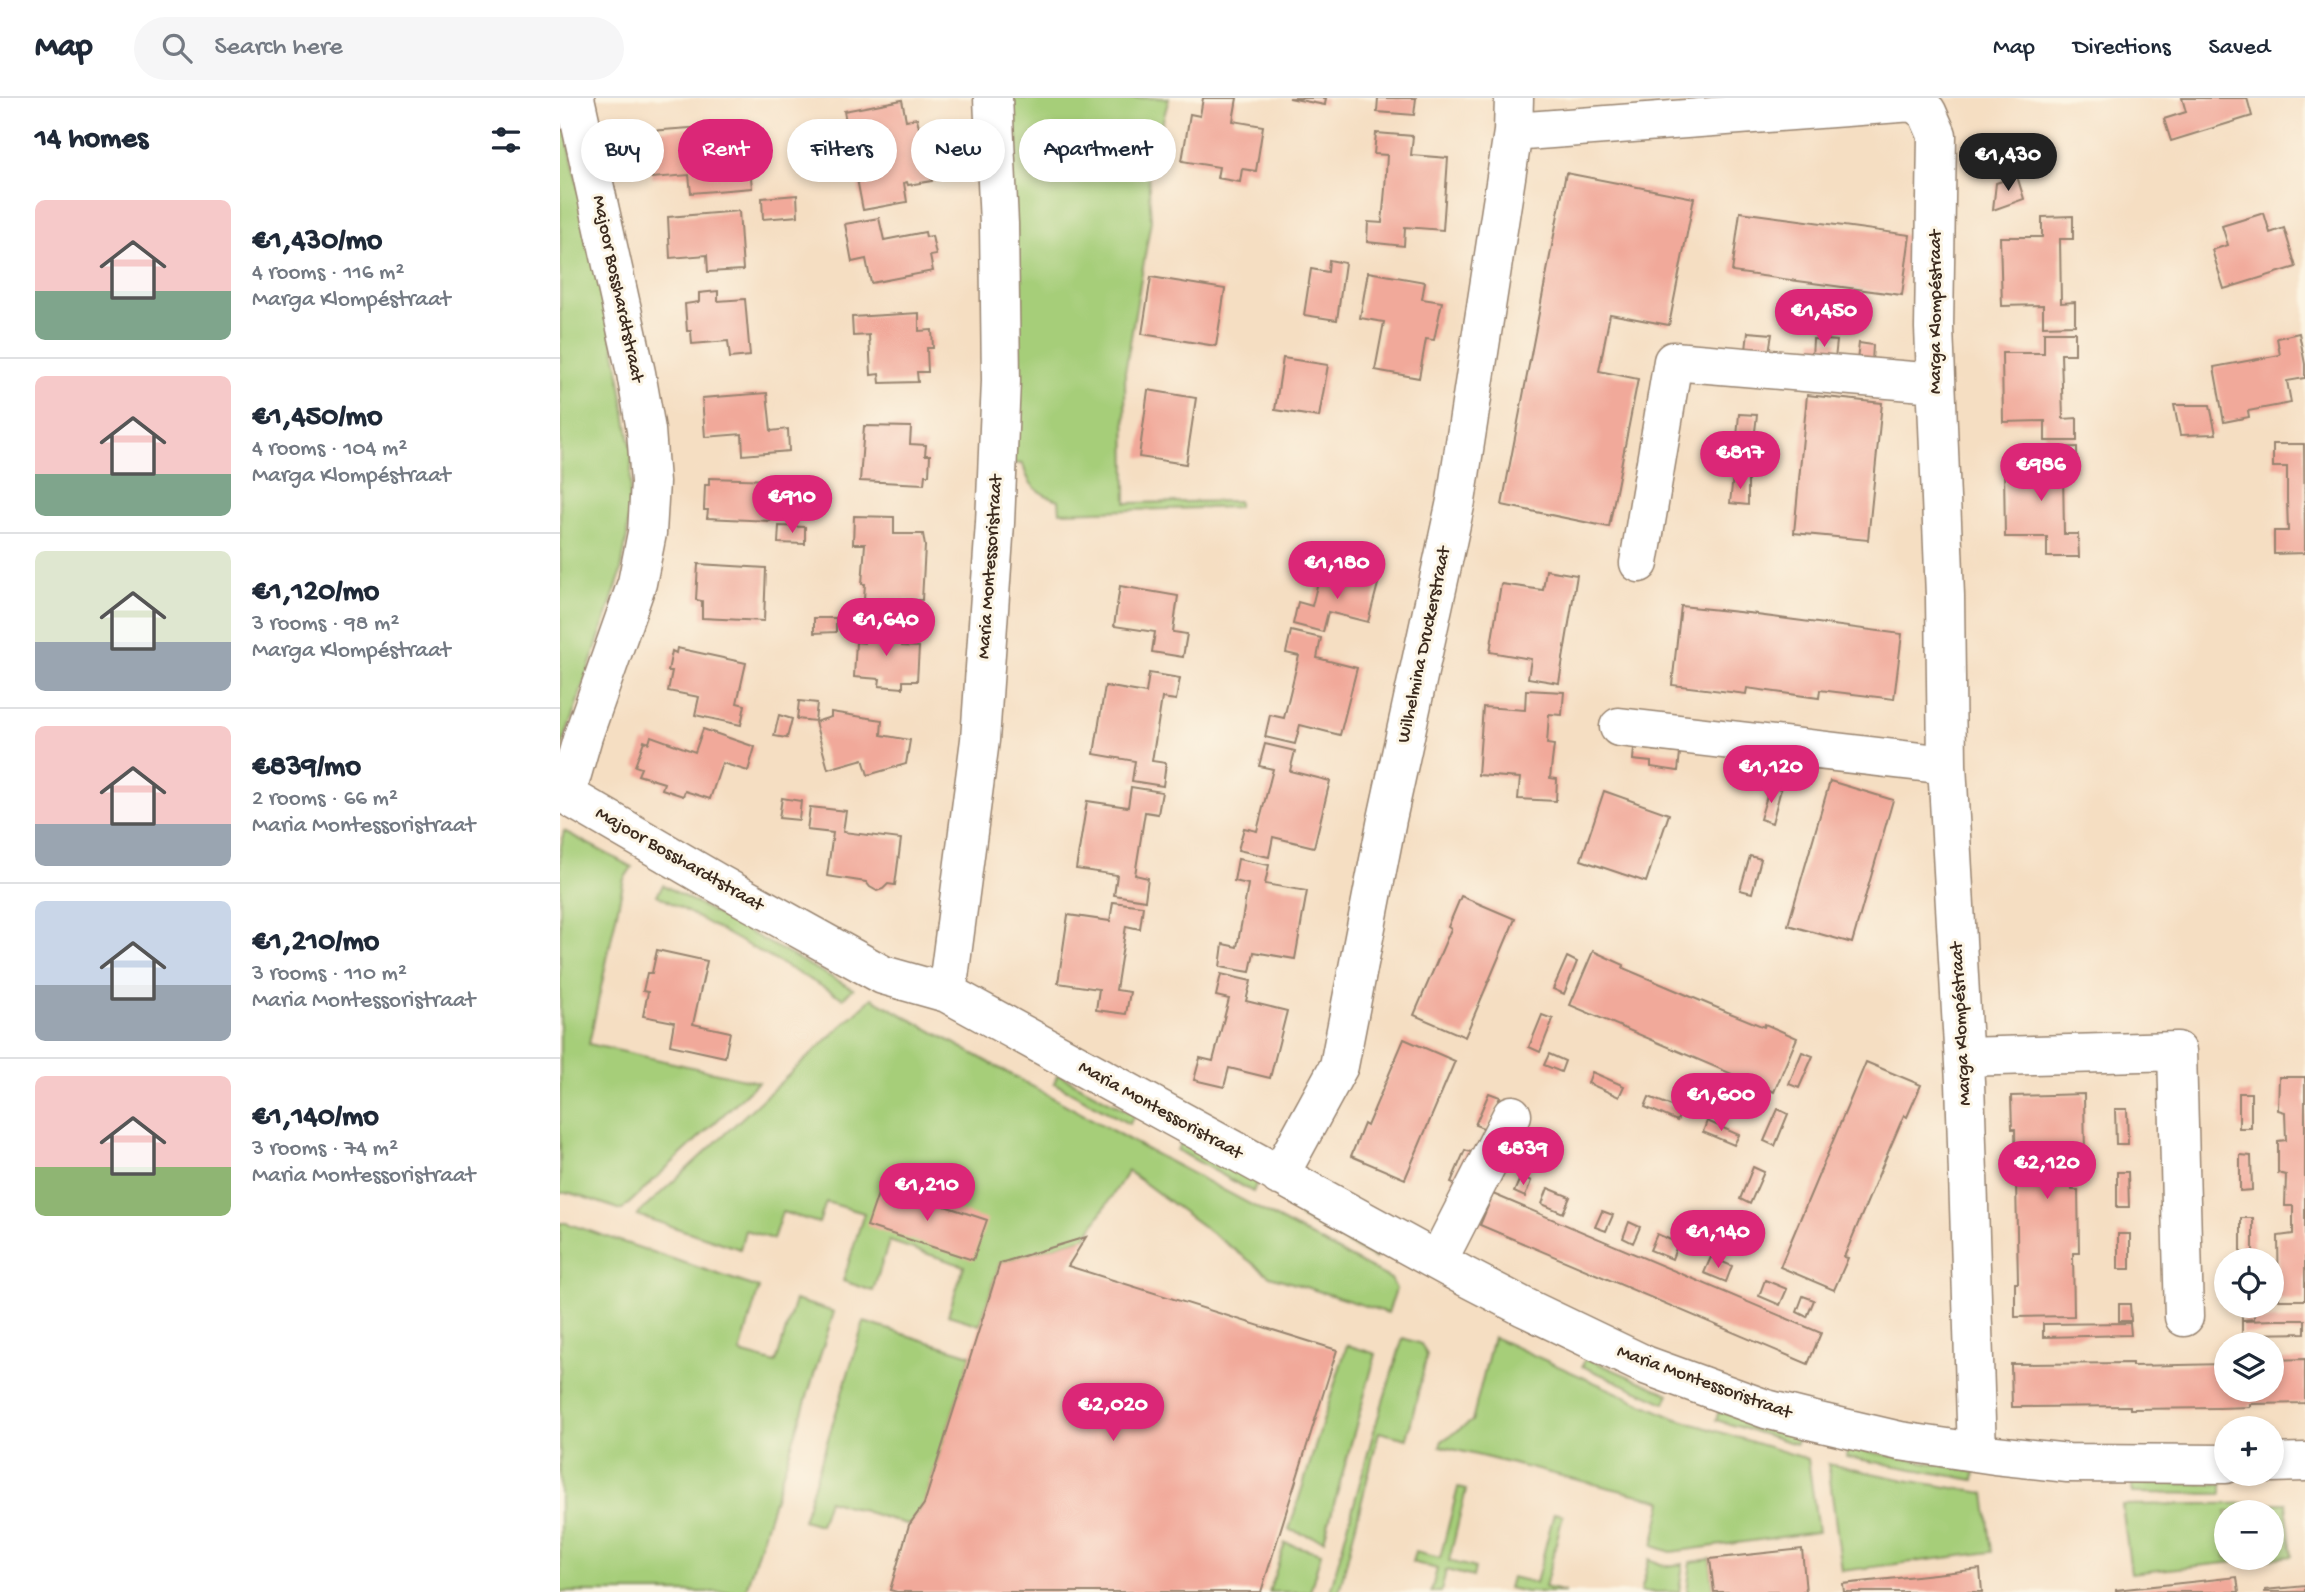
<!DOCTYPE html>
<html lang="en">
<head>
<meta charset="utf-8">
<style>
  :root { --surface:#fff; --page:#f6f6f7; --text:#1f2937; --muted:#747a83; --line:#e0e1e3; --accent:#db2777 }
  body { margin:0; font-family:"Gochi Hand",sans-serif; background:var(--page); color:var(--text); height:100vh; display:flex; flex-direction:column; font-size:26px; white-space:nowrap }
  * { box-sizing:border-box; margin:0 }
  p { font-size:23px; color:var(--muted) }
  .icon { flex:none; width:38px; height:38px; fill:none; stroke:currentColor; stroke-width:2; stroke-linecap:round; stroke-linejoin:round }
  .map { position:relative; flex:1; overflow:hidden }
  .side { display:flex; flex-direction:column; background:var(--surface); width:560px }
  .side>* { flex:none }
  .top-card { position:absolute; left:21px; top:21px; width:665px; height:63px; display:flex; gap:14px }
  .controls { position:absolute; left:1654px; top:1150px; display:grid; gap:14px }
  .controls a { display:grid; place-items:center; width:70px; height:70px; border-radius:50%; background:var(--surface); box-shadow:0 4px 10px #0003; font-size:35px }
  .price { position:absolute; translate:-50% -60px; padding:0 16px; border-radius:24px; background:var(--accent); color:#fff; font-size:23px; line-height:46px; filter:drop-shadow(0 2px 4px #0008) }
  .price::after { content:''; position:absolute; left:50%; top:42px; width:21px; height:16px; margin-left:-10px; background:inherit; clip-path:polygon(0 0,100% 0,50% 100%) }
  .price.selected { background:#222; color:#fff }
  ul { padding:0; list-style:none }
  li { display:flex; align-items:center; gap:21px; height:175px; padding:0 35px }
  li+li { border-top:2px solid var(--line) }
  li span { display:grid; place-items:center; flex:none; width:196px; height:140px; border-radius:10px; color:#555 }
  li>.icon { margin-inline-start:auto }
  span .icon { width:84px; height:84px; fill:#fffc; stroke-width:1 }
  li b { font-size:30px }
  h2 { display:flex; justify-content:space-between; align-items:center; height:84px; padding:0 35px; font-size:30px }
  .tag { padding:0 24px; border-radius:32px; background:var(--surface); box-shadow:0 4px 10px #0003; font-size:24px; line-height:63px }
  .tag.selected { background:var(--accent); color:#fff }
  header { display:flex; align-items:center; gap:42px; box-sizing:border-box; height:98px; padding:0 35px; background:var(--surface); border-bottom:2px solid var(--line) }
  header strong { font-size:33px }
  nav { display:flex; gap:38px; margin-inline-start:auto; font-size:24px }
  .search { width:490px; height:63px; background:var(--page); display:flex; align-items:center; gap:18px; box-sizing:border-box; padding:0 24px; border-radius:38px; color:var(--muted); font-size:26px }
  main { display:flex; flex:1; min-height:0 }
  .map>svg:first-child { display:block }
  .green { fill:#a6ce79; stroke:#707c4c; stroke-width:2; fill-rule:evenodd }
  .building { fill:#f1a99a }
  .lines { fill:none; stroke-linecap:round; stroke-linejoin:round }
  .minor-casing { stroke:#988470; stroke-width:41 }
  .minor { stroke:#fff; stroke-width:38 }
  .labels { text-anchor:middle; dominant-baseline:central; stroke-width:6; stroke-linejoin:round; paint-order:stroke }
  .street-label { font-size:19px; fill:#3b2a1e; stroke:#fcf5e5 }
</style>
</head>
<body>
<header>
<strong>Map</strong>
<div class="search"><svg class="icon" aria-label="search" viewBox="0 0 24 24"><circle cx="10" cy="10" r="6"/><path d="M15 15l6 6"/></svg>Search here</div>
<nav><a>Map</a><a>Directions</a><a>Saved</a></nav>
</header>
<main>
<section class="side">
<h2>14 homes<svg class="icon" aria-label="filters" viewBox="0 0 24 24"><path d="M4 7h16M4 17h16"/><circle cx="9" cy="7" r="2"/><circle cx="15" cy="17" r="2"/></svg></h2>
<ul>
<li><span style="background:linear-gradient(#f6c9c9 65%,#7fa58c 0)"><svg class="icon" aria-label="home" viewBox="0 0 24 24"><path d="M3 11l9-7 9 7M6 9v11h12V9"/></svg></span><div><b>€1,430/mo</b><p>4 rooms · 116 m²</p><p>Marga Klompéstraat</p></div></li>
<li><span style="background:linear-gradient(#f6c9c9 70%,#7fa58c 0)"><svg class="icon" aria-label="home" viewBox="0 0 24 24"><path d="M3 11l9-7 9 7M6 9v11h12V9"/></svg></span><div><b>€1,450/mo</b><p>4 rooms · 104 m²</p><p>Marga Klompéstraat</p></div></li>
<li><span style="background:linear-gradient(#dfe7d0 65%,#9aa5b1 0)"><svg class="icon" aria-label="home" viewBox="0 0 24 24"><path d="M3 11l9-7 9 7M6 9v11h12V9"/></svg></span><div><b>€1,120/mo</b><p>3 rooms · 98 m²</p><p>Marga Klompéstraat</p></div></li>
<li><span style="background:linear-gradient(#f6c9c9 70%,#9aa5b1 0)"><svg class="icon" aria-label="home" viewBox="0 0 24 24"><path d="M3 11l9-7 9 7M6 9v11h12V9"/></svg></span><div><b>€839/mo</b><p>2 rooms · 66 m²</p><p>Maria Montessoristraat</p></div></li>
<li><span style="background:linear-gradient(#c9d6e8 60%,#9aa5b1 0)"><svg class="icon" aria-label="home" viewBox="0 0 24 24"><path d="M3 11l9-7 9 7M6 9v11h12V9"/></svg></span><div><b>€1,210/mo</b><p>3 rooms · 110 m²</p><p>Maria Montessoristraat</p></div></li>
<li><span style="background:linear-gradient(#f6c9c9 65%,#8fb573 0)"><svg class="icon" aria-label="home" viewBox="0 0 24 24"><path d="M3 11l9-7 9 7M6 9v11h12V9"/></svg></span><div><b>€1,140/mo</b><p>3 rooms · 74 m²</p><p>Maria Montessoristraat</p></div></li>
</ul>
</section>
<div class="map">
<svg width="1745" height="1494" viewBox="0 0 1745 1494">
  <rect width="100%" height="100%" fill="#fcf5e5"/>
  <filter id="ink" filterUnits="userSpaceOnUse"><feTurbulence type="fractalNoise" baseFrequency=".0143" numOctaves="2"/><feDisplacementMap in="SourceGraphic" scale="14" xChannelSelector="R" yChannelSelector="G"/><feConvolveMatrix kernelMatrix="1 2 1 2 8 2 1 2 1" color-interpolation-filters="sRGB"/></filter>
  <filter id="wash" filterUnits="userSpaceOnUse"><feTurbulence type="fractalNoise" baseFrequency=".00686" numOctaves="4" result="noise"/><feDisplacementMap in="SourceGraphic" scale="28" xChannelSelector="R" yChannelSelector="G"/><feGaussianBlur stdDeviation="1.57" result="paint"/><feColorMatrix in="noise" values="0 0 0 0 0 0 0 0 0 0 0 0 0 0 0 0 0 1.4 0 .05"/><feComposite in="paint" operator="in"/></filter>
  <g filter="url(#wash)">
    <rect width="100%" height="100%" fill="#f5dec2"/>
    <path class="green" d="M451,0H609L588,77L591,122L565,274L566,405L678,403V409L500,414L499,402C478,396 468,388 463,366L452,365Z
      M0,7L57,263L72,358L67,439L60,478L0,655Z
      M4,733L72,769L64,781L29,946L198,984L62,1112L11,1095H0V753Z
      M103,787L293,891L283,900L97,797Z
      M312,900L584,1050L831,1181L836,1191L828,1215L710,1178L568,1073L526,1139L440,1165L420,1227L388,1217L404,1168L329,1143L313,1193L283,1183L304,1115L266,1104L259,1125L222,1114L213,1141L185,1132L180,1151L77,1117Z
      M498,976L575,1017L569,1026L494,985Z
      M622,1043L697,1084L693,1094L617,1052Z
      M744,1110L820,1152L815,1161L739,1119Z
      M0,1125H6L199,1190L180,1255L216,1265L235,1202L274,1214L185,1494H0Z
      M304,1224L411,1257L364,1406L349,1427L268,1402L260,1427L243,1422Z
      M933,1239L1114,1320L1248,1361L1258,1434L1111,1454L1093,1448L1103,1403L880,1348L882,1343L912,1323Z
      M843,1240L861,1246L867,1257L847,1341L819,1334L779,1494H770L815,1329Z
      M787,1247L816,1256L764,1442L729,1432Z
      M1026,1260L1109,1296L1105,1305L1022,1268Z
      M1159,1313L1238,1337L1236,1346L1156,1322Z
      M1288,1350L1415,1373L1414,1382L1286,1359Z
      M1268,1366L1345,1382L1425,1395L1432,1454L1282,1473Z
      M1572,1385L1662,1386V1396L1572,1395Z
      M898,1390L906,1392L889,1463L915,1470L913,1479L886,1472L881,1494H871L877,1471L852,1464L855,1454L880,1460Z
      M1726,1405L1732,1458L1571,1475L1562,1407ZM1666,1414H1712V1460H1666Z
      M994,1415L1003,1417L985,1489L1005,1494H966L948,1490L951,1479L976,1485Z
      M725,1445L761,1455L750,1494H709Z
      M1089,1461L1105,1468L1123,1466L1119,1494H1081Z
      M1150,1461L1154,1494H1127L1131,1464Z"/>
    <g id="blocks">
      <path class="building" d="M643,0H677L673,23L703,28L696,73L682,71L680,84L657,80L659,69L622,63L630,16L640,18Z
        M729,0H766L765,7Z
        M818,0H856L854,17L817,14Z
        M1622,0H1687L1692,18L1611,43L1604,21L1626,14Z
        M342,2L346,22L357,20L359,30L367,29L372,58L367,59L372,83L348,87L347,84L344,85L347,104L303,112L284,13Z
        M158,28L161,61L189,59L192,90L131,95L129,77L92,80V74H86L84,51H90L89,33Z
        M816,35L853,38L851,57L888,60L883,132L845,129L844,148L807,144L808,124L822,125L825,91L827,57L814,56Z
        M1006,75L1134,100L1109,227L1050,216L1039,273L1078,281L1049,429L942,407Z
        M1457,78L1464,101L1433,112L1436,85Z
        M237,97L238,118L203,121L202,100Z
        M179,113L183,172L148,174L147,157L110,160L108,119Z
        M1180,114L1350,137L1342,197L1172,174Z
        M1704,115L1710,135L1724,130L1736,169L1664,191L1652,152L1668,147L1662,128Z
        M1513,118V141H1500L1501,205L1515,204V227L1483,228V207L1442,208L1440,139H1482V119Z
        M319,120L324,142L365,134L366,139L372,138L376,157L370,158L373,173L311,185L306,161L292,164L285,126Z
        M769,162L785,165L777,222L744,217L751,171L768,174Z
        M808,174L865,184L862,201L882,204L874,242L866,241L859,280L815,272L824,224L800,220Z
        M591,179L665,191L656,248L582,236Z
        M158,193V203L185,201L190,258L170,260L168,243L132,246L131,233H127L125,206L139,204V195Z
        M359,215V233L372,232L373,250H367L368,274H357L358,284L320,285L319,276L311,277L309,237L293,238L292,219Z
        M1188,234L1212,236L1209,254L1186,252Z
        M1484,234H1515V256H1501L1503,321L1517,320V343H1485V323L1443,324L1442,255H1484Z
        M1739,235L1745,266V280L1727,283L1731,305L1688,313L1689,319L1664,324L1654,269L1720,257L1717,240Z
        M1253,241L1277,243L1275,261L1252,259Z
        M1299,245L1313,247L1312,264L1297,263Z
        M723,260L768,267L759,319L715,312Z
        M588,292L636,300L626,366L579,359Z
        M207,295L211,333L228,331L229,353L183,357L182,336L145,339L142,300Z
        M1247,297L1322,305L1308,442L1234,435Z
        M1614,307H1650L1656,336L1620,337Z
        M1179,316L1197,317L1194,341L1177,339Z
        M304,328L351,329L350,346L366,347L365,357H370L369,377H365L364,386L300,383Z
        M1713,346H1744L1745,455L1714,456V433H1728L1727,401V369H1713Z
        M1517,349V372H1503L1504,436H1518L1519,459H1487V439H1445L1444,371L1486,370V350Z
        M1173,379L1188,381V407L1170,405Z
        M149,380L212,382L210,423L147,420L148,412H144L145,387H149Z
        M294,418L334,419V436H363L365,448L362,502L304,501L305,486H302L305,446H293Z
        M219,428L245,429V446L218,445Z
        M138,466L206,470L204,523L142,520V503L136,502Z
        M761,472L818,486L808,524L768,514L763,534L733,526L738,504L752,508Z
        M986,472L1017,477L999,585L968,580L971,561L930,554L941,486L983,492Z
        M560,488L618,498L613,534L627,536L623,559L592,554L595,534L554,528Z
        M1121,508L1197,516V517L1342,536L1334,601L1260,592L1259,600L1187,590L1186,596L1112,587Z
        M254,520H276V534L254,535Z
        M306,528L343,531L342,548L359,549L357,583H343V590L319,588L320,581L294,579L296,544L304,545Z
        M731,533L761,540L757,560L797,570L780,637L740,627L735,646L705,639L710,617L724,620L739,558L726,555Z
        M117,550L186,565L177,605L185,607L181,627L135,617L139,599L108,593L112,573H108L112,553L116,555Z
        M589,575L620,580L616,602L602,600L592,663L606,665L603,688L572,683L575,663L534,656L545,588L586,595Z
        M966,592L1004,594L1002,617L989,616L987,646L994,647L990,680L997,681L996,703L958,701L960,680L918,677L923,609L965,612Z
        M239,603L257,605L255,623L237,621Z
        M271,614L322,622L321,637L350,642L346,666L308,677L303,661L268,671L255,624L271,619Z
        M219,617L232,621L227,640L214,638Z
        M143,631L195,649L188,673L162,665L150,701L125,693L123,698L102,691L104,685L78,677L81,670L75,668L84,643L89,645L91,638L135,654Z
        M705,646L735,653L730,673L770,683L754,749L713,739L709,759L678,752L684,730L697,733L713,671L699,668Z
        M1074,650L1120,655L1118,673L1091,669V664L1073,662Z
        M1270,683L1333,702L1292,845L1228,827Z
        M1210,688L1221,691L1212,725L1200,721Z
        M571,689L602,694L598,716L585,714L575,777L588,780L585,802L554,797L557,777L516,771L527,703L568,709Z
        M1044,693L1109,716L1086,784L1021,762Z
        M222,700L241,703L239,722L219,720Z
        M250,709L286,713L283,734L341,741L335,787L328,786L323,791L317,793L310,789L306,784L267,778L273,735L247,732Z
        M1190,758L1201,761L1192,795L1180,792Z
        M678,761L709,767L705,786L747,793L735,861L694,854L690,874L660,869L663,846L677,849L683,817L688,786L674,783Z
        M901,798L955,821L905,939L854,917L891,831L888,829Z
        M553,804L583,808L580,831L566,828L556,892L570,894L566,916L536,912L539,891L498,885L508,817L550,823Z
        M97,852L147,863L133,926L170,934L165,959L110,947L114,924L83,918L88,894L83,893L87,875H92Z
        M1033,853L1064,867L1063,870L1148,906L1204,929L1205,926L1237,940L1214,994L1010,907Z
        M1007,859L1017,864L1004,896L993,891Z
        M661,876L691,883L686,903L727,913L710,980L669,970L664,989L634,982L640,960L653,963L669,901L656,898Z
        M982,917L993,921L980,954L969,949Z
        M844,941L895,963L845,1081L791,1058L804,1026L807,1028Z
        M1242,954L1253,958L1239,990L1229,986Z
        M989,956L1005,963L1001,974L984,967Z
        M1306,964L1361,987L1347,1019L1344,1017L1332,1045L1284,1159L1288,1160L1274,1192L1220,1169Z
        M1032,974L1064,988L1059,999L1028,985Z
        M1719,979H1745V1202H1719L1718,1138L1733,1136V1108H1725L1726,1077L1718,1075V1043L1726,1042L1725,1014L1718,1012Z
        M929,995L940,999L926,1031L915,1027Z
        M1679,995H1691V1030H1679Z
        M1524,996L1525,1060L1511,1061L1512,1092H1518L1519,1155H1513L1514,1218L1455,1219V1185H1458L1455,1031H1452L1451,998Z
        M1089,999L1122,1012L1117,1023L1085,1009Z
        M1218,1011L1228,1016L1215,1048L1204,1043Z
        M1555,1011H1567L1568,1046H1556Z
        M1147,1023L1179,1037L1174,1047L1143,1034Z
        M905,1052L916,1056L902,1089L891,1084Z
        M1680,1057L1691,1058L1692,1092L1680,1093Z
        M1193,1069L1204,1074L1190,1106L1180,1101Z
        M1557,1074H1568L1569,1109H1557Z
        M961,1078L971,1083L965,1099L954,1094Z
        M321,1087L427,1122L413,1162L307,1128Z
        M988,1090L1010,1099L1003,1115L982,1106Z
        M933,1096L1261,1235L1248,1266L920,1127Z
        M1042,1113L1053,1117L1046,1133L1035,1129Z
        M1681,1120H1693V1155H1681Z
        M1069,1124L1080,1129L1073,1145L1063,1140Z
        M1166,1134L1177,1139L1170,1155L1159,1151Z
        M1097,1136L1118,1145L1112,1161L1090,1152Z
        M1558,1136H1570V1171H1558Z
        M526,1139L508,1168L777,1252L701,1494H337L330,1492L349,1427L364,1406L440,1165Z
        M1151,1159L1172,1168L1166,1184L1144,1175Z
        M1205,1182L1227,1191L1220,1207L1199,1198Z
        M1243,1198L1254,1202L1247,1219L1237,1214Z
        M1559,1206H1570L1571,1223H1559Z
        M1682,1208H1694V1221L1682,1222Z
        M1716,1222H1745V1235L1682,1236V1223Z
        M1570,1225L1571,1237L1483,1239V1226Z
        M1745,1261V1305L1690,1306V1309L1659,1310L1570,1311V1308L1452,1309L1451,1266L1572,1265V1268L1666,1266V1292H1712V1262Z
        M1242,1451L1246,1494H1154L1150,1461Z
        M1420,1471L1422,1494H1284L1283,1486Z
        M1677,1479L1679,1494H1556V1492Z
        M1745,1488V1494H1705V1492Z"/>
    </g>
  </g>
  <g filter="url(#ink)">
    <use href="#blocks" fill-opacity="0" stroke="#988470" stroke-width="2"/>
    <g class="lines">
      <defs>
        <path id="minor" d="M15,0L76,275L86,332L90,384L87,435L77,485L23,638L6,697L159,786L323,877L387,895
          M433,0L439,126L441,283L435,425L420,642L387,895L906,1179L964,1209L1085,1267L1206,1311L1254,1323L1340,1343L1435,1357L1508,1365L1666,1366
          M953,34L1353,4L1367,14L1377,37L1374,230L1385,498L1387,667L1405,984L1417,1354
          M1079,465L1113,263L1376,285
          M1059,629L1387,667
          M1404,959L1617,953L1624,1219
          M719,1078L779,968L827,721L896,403L953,34L954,0
          M878,1162L952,1017
          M1712,1365L1745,1364"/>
      </defs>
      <use href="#minor" class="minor-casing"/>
      <use href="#minor" class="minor"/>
    </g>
  </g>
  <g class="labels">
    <g class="street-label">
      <text transform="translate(57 191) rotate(78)">Majoor Bosshardtstraat</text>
      <text transform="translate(1376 214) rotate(-90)">Marga Klompéstraat</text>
      <text transform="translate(431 469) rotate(-86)">Maria Montessoristraat</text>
      <text transform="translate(865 547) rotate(-78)">Wilhelmina Druckerstraat</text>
      <text transform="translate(119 762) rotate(30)">Majoor Bosshardtstraat</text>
      <text transform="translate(1402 926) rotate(-93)">Marga Klompéstraat</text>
      <text transform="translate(600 1013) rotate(29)">Maria Montessoristraat</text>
      <text transform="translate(1144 1285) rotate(20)">Maria Montessoristraat</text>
    </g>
  </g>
</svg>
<div class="controls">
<a><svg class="icon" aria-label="locate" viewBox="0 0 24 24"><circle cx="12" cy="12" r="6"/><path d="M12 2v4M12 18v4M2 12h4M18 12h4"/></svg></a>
<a><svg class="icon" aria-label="layers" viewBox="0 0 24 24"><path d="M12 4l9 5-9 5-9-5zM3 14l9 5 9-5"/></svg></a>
<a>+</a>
<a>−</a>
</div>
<b class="price selected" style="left:1448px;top:95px">€1,430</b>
<b class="price" style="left:1264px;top:251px">€1,450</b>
<b class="price" style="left:1180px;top:393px">€817</b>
<b class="price" style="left:1481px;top:405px">€986</b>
<b class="price" style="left:232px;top:437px">€910</b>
<b class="price" style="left:777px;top:503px">€1,180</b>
<b class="price" style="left:326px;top:560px">€1,640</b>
<b class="price" style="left:1211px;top:707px">€1,120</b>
<b class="price" style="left:1161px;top:1035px">€1,600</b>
<b class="price" style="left:963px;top:1089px">€839</b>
<b class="price" style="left:1487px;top:1103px">€2,120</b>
<b class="price" style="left:367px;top:1125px">€1,210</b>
<b class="price" style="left:1158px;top:1172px">€1,140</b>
<b class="price" style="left:553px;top:1345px">€2,020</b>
<div class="top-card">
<a class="tag">Buy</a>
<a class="tag selected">Rent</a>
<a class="tag">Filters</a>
<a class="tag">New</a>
<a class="tag">Apartment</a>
</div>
</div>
</main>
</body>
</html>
